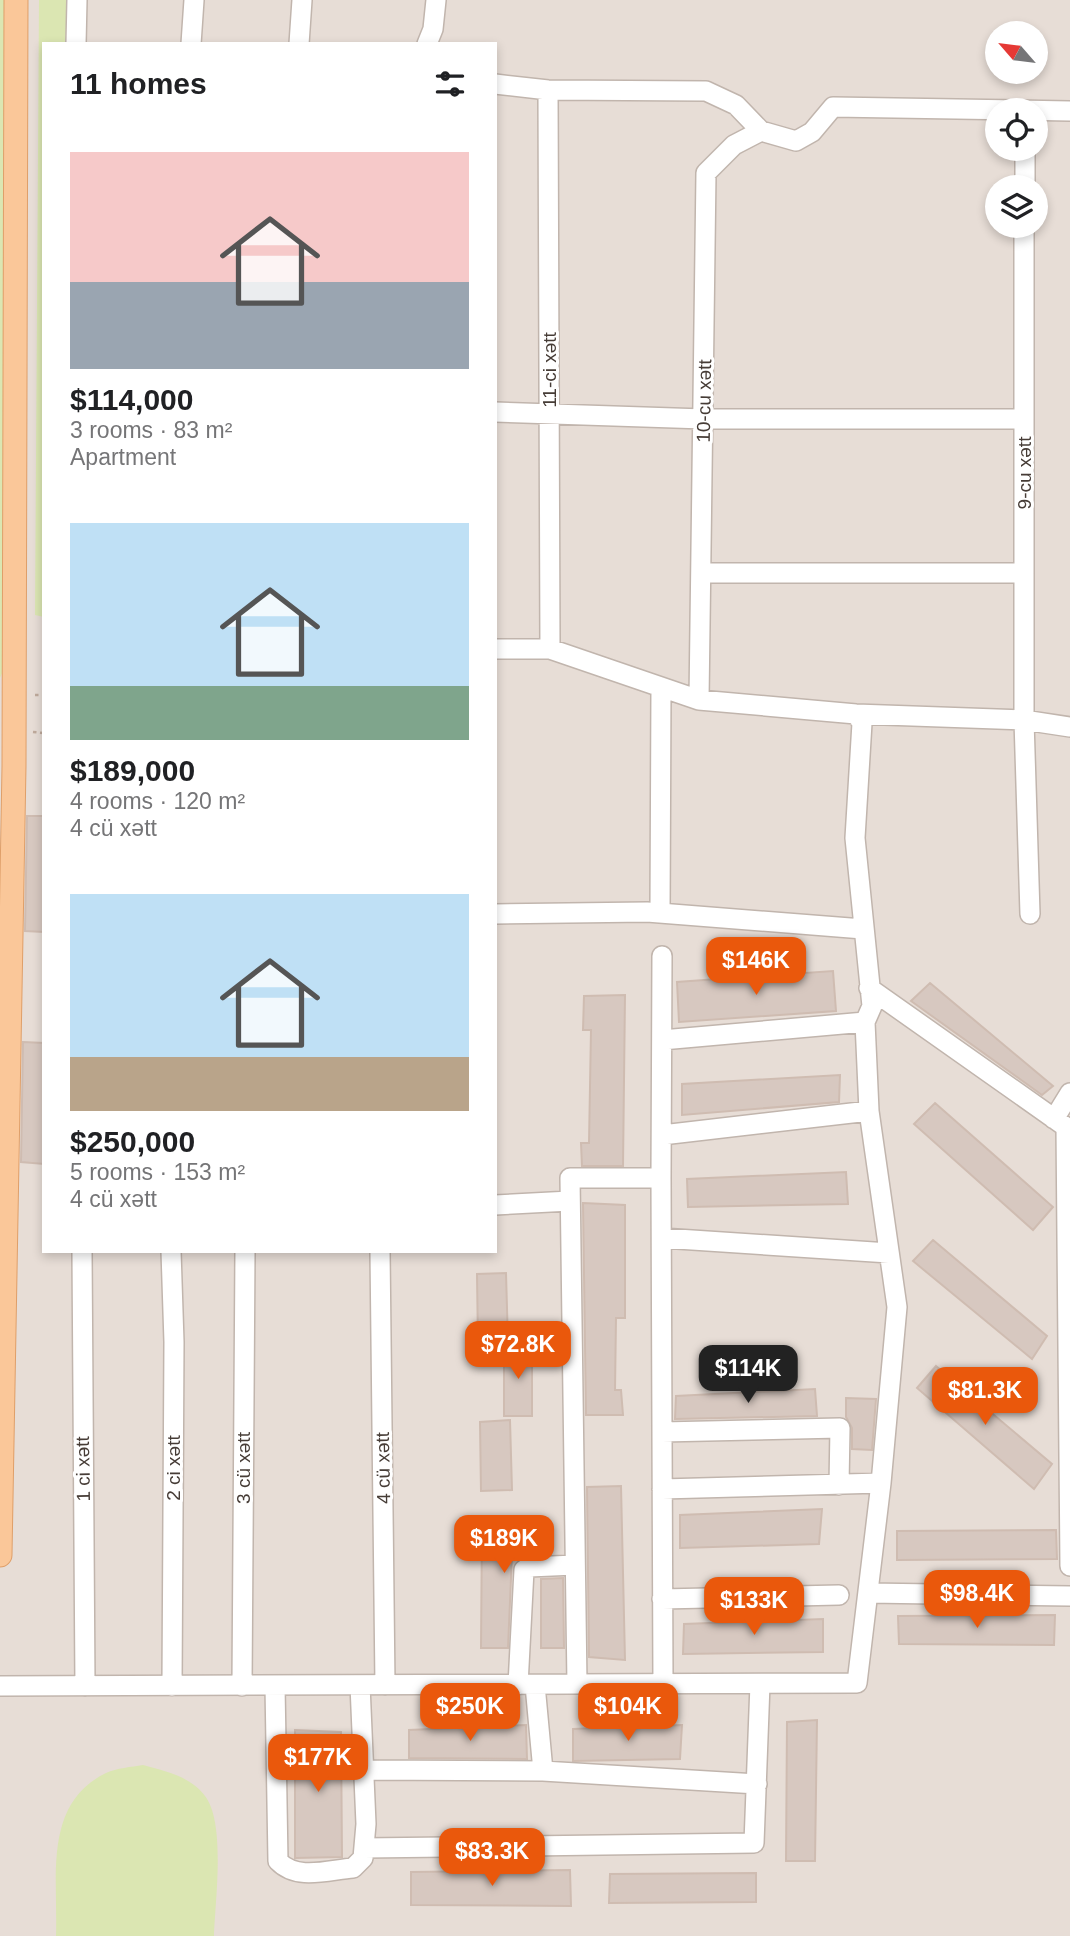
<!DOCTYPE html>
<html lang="en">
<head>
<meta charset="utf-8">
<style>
  :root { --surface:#fff; --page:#f6f6f6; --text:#202124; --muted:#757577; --accent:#ea580c }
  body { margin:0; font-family:Helvetica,sans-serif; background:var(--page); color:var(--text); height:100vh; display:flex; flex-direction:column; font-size:26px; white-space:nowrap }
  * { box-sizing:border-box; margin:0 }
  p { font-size:23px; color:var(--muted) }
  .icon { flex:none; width:38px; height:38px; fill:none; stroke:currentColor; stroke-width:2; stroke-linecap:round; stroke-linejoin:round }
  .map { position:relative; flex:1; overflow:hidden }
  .panel { position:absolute; left:42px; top:42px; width:455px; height:1211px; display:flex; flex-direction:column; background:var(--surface); border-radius:0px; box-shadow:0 4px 10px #0003 }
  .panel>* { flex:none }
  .needle { width:46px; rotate:298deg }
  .buttons { position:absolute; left:985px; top:21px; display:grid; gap:14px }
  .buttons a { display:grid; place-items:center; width:63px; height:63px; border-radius:50%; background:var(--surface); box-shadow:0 4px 10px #0003; font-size:35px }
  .price { position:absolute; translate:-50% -60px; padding:0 16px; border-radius:14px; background:var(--accent); color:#fff; font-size:23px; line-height:46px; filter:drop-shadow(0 2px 4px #0008) }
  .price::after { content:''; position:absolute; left:50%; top:42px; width:21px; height:16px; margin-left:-10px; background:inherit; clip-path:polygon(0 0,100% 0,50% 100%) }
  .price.on { background:#222; color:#fff }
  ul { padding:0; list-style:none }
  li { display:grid; align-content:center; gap:14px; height:371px; padding:0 28px }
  li span { display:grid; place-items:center; height:217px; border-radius:0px; color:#555 }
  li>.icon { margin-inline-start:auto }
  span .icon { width:126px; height:126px; fill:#fffc; stroke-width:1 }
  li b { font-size:30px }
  h2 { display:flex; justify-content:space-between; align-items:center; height:84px; padding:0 28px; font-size:30px }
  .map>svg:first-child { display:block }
  .residential { fill:#e7ddd6; fill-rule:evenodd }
  .green { fill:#dbe6b2 }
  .building { fill:#d7c8c0; stroke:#cfbcb1; stroke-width:2 }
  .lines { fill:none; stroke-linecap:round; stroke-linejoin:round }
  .minor-casing { stroke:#c1b5ad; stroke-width:22 }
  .major-casing { stroke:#df9f69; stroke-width:25 }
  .path { stroke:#bfaa9c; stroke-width:2.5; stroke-dasharray:3.5 3.5; stroke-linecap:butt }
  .minor { stroke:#fff; stroke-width:19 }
  .major { stroke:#fac799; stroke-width:23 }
  .labels { text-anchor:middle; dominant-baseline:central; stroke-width:6; stroke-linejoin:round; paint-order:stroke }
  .street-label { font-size:19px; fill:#463c36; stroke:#fff }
</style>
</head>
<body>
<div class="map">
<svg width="1070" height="1936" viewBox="0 0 1070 1936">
  <rect width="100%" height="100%" fill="#f3ede7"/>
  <path class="residential" d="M0,0H1070V1936H0ZM998,33H1036V72H998ZM44,44H495V1251H44ZM998,110H1036V149H998ZM998,187H1036V226H998Z"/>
  <path class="green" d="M0,0H11L6,664L0,678Z
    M39,0H70L69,44H44V617L35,615Z
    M143,1765C165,1771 190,1776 205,1796C226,1823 215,1902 214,1936H56C58,1876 43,1804 106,1773C117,1768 131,1767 143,1765Z"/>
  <path class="building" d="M27,816H44V932L25,931Z
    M833,971L836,1011L679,1022L677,982Z
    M930,983L1053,1086L1042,1095L911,1001Z
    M625,995L623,1166H582L581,1143H589L591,1030H583L584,996Z
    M23,1042L44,1043V1164L21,1162Z
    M840,1075L839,1102L682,1115V1084Z
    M935,1103L1053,1207L1033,1230L914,1124Z
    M846,1172L848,1204L688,1207L687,1179Z
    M583,1203L625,1205V1318H616L615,1390H621L623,1415H586Z
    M933,1240L1047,1336L1032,1359L913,1261Z
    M506,1273L508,1344L478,1345L477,1274Z
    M532,1346V1416H504V1347Z
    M936,1366L1052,1464L1034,1489L917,1388Z
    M815,1389L817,1416L675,1419L676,1396Z
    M846,1398L876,1399L872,1450L852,1449V1428L846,1417Z
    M510,1420L512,1490L481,1491L480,1422Z
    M621,1486L625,1660L589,1657L587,1487Z
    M822,1509L819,1544L680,1548V1515Z
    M548,1525L550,1554L512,1555L508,1648H481L482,1526Z
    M1056,1530L1057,1559L897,1560V1531Z
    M563,1578L564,1648H541V1579Z
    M1055,1615L1054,1645L899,1644L898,1616Z
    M823,1619V1652L683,1654L684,1624Z
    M817,1720L815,1861H786L787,1722Z
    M526,1725L527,1759L409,1758V1730Z
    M682,1725L680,1759L573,1761V1729Z
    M295,1730L341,1732L342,1857L295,1858Z
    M570,1870L571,1906L411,1905V1872Z
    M756,1873V1902L609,1903L610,1874Z"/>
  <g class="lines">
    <defs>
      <path id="minor" d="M76,44L77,0
        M191,44L194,0
        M299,44L302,0
        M427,44L433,29L436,0
        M495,84L548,90L706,91L736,105L761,131L796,141L812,132L833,107L1070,111
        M548,90L550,649
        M1025,187V149
        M1024,226V720L1030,914
        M495,412L704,419H1024
        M701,573H1024
        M495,649H550L699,700L856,714L1024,720L1070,727
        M699,700L706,173L734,145L761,131
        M660,913L661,687
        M495,914L647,912L863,929
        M869,988L1066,1127L1070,1566
        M662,1040L865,1022
        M1054,1119L1070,1093
        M662,1135L869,1111
        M661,1178L662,956
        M495,1205L570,1201
        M662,1238L889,1253
        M82,1251L85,1686
        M171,1251L174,1342L172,1686
        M380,1251L385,1685
        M662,1489L881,1483
        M868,1593L1070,1596
        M662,1599L839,1595
        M577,1684L570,1178H661L662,1432
        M663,1684L662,1432L840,1428L839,1485
        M518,1685L524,1570L529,1567L575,1565
        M535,1685L543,1771
        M0,1686L857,1683L881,1483L897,1307L869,1111L865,1022L872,1006L855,838L862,723L856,714
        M242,1686L245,1251
        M275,1686L278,1861C297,1881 328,1870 353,1868L363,1858L366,1824L360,1685
        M364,1770L543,1771L757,1784
        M364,1848L754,1843L760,1684"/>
      <path id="major" d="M0,1555L14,766L16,0"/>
    </defs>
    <use href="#minor" class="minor-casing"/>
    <use href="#major" class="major-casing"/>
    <path class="path" d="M35,695H44
      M33,732L44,733"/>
    <use href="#minor" class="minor"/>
    <use href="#major" class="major"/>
  </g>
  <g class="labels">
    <g class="street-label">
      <text transform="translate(549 370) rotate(-90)">11-ci xətt</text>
      <text transform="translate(704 401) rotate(-89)">10-cu xətt</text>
      <text transform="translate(1024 473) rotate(-90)">9-cu xətt</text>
      <text transform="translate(173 1468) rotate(-90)">2 ci xətt</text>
      <text transform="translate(243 1468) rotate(-90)">3 cü xətt</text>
      <text transform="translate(383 1468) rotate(-91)">4 cü xətt</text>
      <text transform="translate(83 1469) rotate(-91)">1 ci xətt</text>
    </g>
  </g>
</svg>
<div class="buttons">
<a><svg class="needle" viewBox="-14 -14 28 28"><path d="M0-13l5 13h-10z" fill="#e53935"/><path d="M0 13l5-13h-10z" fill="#757577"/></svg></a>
<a><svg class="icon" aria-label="locate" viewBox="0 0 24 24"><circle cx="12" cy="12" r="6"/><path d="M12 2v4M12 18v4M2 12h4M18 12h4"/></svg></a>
<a><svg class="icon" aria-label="layers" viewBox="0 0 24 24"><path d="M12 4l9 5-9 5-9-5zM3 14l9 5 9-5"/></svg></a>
</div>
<b class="price" style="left:756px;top:997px">$146K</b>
<b class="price" style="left:518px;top:1381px">$72.8K</b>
<b class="price on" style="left:748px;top:1405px">$114K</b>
<b class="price" style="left:985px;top:1427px">$81.3K</b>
<b class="price" style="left:504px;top:1575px">$189K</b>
<b class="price" style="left:977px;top:1630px">$98.4K</b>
<b class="price" style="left:754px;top:1637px">$133K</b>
<b class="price" style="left:470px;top:1743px">$250K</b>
<b class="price" style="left:628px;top:1743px">$104K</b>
<b class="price" style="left:318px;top:1794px">$177K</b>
<b class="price" style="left:492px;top:1888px">$83.3K</b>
<section class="panel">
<h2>11 homes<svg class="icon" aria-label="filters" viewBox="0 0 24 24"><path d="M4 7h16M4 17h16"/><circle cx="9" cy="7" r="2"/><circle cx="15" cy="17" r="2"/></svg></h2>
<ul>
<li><span style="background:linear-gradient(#f6c9c9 60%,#9aa5b1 0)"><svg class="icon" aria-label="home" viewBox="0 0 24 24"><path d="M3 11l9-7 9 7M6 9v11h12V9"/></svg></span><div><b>$114,000</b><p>3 rooms · 83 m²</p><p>Apartment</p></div></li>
<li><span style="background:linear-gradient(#bfe0f5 75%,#7fa58c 0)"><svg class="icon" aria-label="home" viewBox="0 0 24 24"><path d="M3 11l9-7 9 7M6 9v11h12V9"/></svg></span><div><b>$189,000</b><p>4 rooms · 120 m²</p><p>4 cü xətt</p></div></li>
<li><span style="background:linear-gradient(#bfe0f5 75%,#b9a48a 0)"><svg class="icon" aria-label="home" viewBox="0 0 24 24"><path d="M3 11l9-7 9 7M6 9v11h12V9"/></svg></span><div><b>$250,000</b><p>5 rooms · 153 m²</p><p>4 cü xətt</p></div></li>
</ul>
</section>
</div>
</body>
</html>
